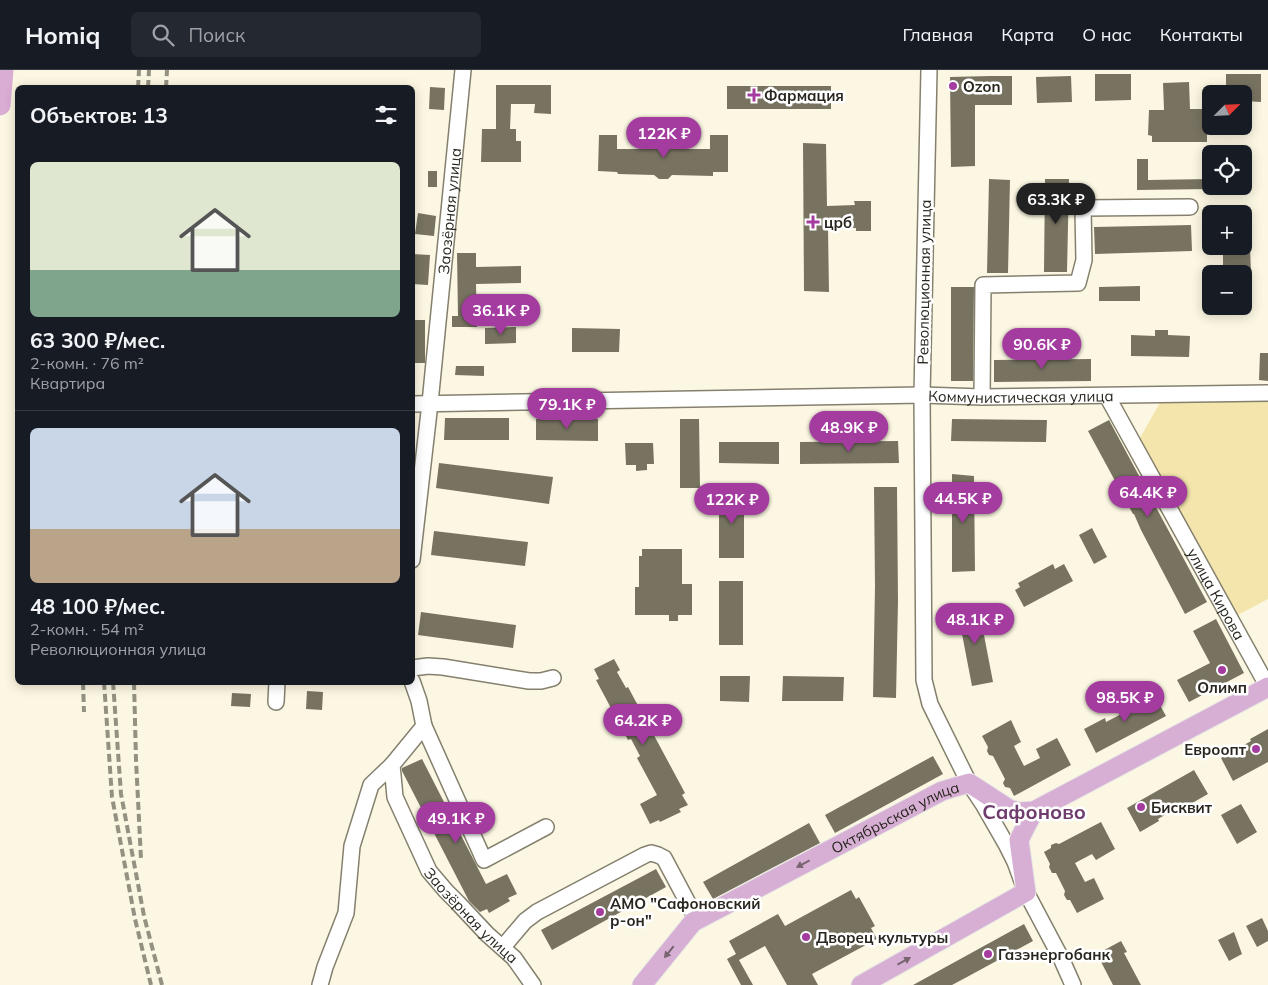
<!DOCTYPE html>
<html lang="ru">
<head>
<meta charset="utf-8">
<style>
  :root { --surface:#171b24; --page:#242831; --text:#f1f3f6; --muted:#9ea1a6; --line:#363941; --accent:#a43ca0 }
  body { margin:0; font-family:Mulish,sans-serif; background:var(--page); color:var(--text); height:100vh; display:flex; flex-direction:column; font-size:19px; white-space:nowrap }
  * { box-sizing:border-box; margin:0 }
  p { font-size:16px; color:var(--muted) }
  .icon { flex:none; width:28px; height:28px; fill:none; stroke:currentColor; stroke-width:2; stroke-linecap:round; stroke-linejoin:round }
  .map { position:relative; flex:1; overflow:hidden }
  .sheet { position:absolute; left:15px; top:15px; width:400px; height:600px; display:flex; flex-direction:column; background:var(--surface); border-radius:8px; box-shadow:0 2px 12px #0003 }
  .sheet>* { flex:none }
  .needle { width:32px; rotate:66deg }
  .tools { position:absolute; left:1202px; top:15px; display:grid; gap:10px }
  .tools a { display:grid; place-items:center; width:50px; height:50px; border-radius:8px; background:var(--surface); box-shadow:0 2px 12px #0003; font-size:25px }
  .price { position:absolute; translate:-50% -42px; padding:0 11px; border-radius:18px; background:var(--accent); color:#fff; font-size:16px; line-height:32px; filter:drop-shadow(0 1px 2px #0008) }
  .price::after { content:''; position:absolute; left:50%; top:30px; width:15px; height:11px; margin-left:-8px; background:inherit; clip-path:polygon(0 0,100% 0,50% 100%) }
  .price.current { background:#222; color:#fff }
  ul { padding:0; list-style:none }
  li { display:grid; align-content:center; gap:10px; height:265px; padding:0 15px }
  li+li { border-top:1px solid var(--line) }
  li span { display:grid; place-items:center; height:155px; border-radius:8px; color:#555 }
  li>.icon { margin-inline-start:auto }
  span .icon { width:90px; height:90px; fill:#fffc; stroke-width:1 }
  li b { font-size:21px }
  h2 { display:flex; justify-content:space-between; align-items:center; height:60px; padding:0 15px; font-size:21px }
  header { display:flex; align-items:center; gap:30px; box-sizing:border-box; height:70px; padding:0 25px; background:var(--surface); border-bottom:1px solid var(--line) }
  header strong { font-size:24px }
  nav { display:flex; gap:28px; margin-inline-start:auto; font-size:18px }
  .search { width:350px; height:45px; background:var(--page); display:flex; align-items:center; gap:12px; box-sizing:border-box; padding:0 18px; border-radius:8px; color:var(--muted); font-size:19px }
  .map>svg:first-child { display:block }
  .green { fill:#f3e5ac }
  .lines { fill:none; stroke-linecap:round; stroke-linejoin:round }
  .river { stroke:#daadd5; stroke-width:21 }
  .building { fill:#787361 }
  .minor-casing { stroke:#85806e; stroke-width:18 }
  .major-casing { stroke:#e5e5e4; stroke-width:21 }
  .minor { stroke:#fff; stroke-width:15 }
  .major { stroke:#d7afd4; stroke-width:19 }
  .rail { stroke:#949182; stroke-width:4; stroke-dasharray:8 4; stroke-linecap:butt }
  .oneway { fill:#776470 }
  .poi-dot { fill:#a43ca0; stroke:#fff; stroke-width:2 }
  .labels { text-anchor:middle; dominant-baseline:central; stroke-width:5; stroke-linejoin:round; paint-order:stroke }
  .poi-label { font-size:15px; font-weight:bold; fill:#28261e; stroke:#fff; text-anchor:start }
  .street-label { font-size:15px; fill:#28261e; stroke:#fff }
  .district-label { font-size:20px; font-weight:bold; fill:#703c6d; stroke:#fff }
</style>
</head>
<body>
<header>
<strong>Homiq</strong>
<div class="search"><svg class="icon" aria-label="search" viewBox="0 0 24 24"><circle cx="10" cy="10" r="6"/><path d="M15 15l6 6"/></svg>Поиск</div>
<nav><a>Главная</a><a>Карта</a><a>О нас</a><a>Контакты</a></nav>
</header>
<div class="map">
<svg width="1268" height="915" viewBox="0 0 1268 915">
  <rect width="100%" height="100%" fill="#fcf7e2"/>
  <path class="green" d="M1162,329H1268V529L1234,547L1139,370Z"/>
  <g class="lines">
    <path class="river" d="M0,35L3,0"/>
  </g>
  <path class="building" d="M1095,4H1131V30L1095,31Z
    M1226,4H1261V32L1244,31V24H1226Z
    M990,6H1012V35H975V96L951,97L950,7Z
    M1071,6L1072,32L1037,33L1036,7Z
    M1189,12L1190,39H1207V72H1152V66L1148,65L1149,40H1164L1163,13Z
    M496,15H551V44L534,43L535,34H511L510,59H516V71H521V92H481L482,59H496Z
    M727,16H831V39H727Z
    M430,17L445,18L444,40L429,39Z
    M599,65H617V79H710V65H728V102H713V106L672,105L668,109H659L654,105L618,104L617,102L598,101Z
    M803,73L826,74L827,136L855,135L854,131H871V161H856V158H828L829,222L804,221Z
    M1137,89H1148V110L1211,109V119L1137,120Z
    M428,101H437V117H428Z
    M989,109L1010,110L1008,203H987Z
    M1045,109H1069L1067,202H1044Z
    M418,143L436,146L434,166L415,164Z
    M1191,155L1192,181L1095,184L1094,157Z
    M1223,176H1250L1251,204H1223Z
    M457,183H476V197L521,196V213L476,214L477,257H452V246H458Z
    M412,184L430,185L428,215L412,214Z
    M1140,216V231H1099V217Z
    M951,217H974L973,311H951Z
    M412,250H425V293H412Z
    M516,257V273L485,274V258Z
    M572,258L620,259L619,282H572Z
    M1155,260H1168V265L1190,266L1189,287L1131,286V265L1155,266Z
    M1260,283H1268V311L1259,310Z
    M1091,289V311L994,312V290Z
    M456,296H484V306L455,305Z
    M445,348H509V370H444Z
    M536,349H598V371L536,370Z
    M680,349H699L700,418H680Z
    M952,349L1047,350L1046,372L951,371Z
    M1109,350L1207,532L1185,544L1141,460L1134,444H1133L1088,361Z
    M898,371L899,393L800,394V372Z
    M719,372H779V394L719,393Z
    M625,373H653L654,394H647V400L636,401V395H626Z
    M439,393L553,407L549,434L436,418Z
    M952,404L974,406L975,501L952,502Z
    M874,417H897L898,531L896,628L873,627L875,516Z
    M719,423H744V488H719Z
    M1092,458L1107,487L1094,494L1079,465Z
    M434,461L528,472L525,496L431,485Z
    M642,479H682V514H692V545H678V551H669V545H635V517H639V486H642Z
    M1053,494L1055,499L1064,494L1073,511L1024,537L1015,520L1020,517L1018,513Z
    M719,511H743V575H719Z
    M978,534L993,612L972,616L957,538Z
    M421,542L516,555L513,578L418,565Z
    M1216,549L1244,603L1189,632L1177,610L1210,593L1193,561Z
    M614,589L620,600L617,602L626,618L628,617L685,723L682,725L688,735L679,739L681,742L660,752L659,750L650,754L640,734L657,725L637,688L640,686L631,669L628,670L596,610L599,609L594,599Z
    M720,606H750L749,632L720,631Z
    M783,606L844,607L843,631H782Z
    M307,621L323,622L322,640L306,639Z
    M232,623L251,624L250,637L231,636Z
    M1153,623L1166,646L1096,683L1084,659L1105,648L1106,652L1135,637L1133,633Z
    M1011,650L1021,672L1014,676L1024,696L1040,688L1036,679L1057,668L1071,695L1014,726L1010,718L1005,717L1003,713L1005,709L993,686L989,685L987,681L988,677L982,666Z
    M1268,659V692L1233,711L1221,688L1251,671L1250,669Z
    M933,686L943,704L835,763L825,745Z
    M422,689L486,814L507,804L517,824L508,828L510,831L489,843L487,839L480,842L469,831L402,701V698Z
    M1194,700L1208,724L1187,736L1185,733L1158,749L1159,751L1140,762L1127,738Z
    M1241,734L1257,762L1237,774L1221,745Z
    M1101,752L1115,779L1096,790L1092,784L1075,793L1085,812L1094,808L1104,829L1077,843L1070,830H1067L1064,825L1065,821L1056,803H1052L1049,797L1050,794L1044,782L1051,778V775L1056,773L1059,774Z
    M809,753L820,773L713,829L703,812Z
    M656,799L666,817L552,880L541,860Z
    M851,820L856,829L859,827L875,856L871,858L877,869L812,904L818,915H787L765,876L739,890L753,915H741L727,889L736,884L729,871L778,844L785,856Z
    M1262,848L1268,861V871L1257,877L1246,856Z
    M1024,854L1033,871L967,907L952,915H913Z
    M1234,862L1242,884L1229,891L1218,870Z
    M1121,871L1127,882L1124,883L1141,915H1113L1097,884Z"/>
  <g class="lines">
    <defs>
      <g id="minor">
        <path d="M929,0L922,325L924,610L930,634L969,713L983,734L1006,774L1015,792L1026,822L1061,888L1073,915"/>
        <path id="s1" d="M1107,326L1268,617"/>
        <path d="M982,327L983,215L1078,213L1084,190L1083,138L1190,137"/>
        <path id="s2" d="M412,334L922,325L982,327L1268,323"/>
        <path id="s3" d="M412,490L430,333L463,0"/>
        <path d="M412,598L428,596L443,597L529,611H541L553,608"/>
        <path id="s4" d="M412,611L419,631L424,656L392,695L395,727L429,801L446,821L458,833L487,864L514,888L533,915"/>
        <path d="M276,632L277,612"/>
        <path d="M424,656L484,790L546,757"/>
        <path d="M503,877L525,851L537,842L645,785L651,783L658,785L664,788L697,850"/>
        <path d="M320,915L325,897L346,843L352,776L371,715L392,695"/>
      </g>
      <g id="major">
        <path id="s5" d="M642,915L693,852L942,721L969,713L1009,739L1019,742L1034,741L1268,617"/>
        <path d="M861,915L1026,822L1019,770L1026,756L1034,741"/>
      </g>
    </defs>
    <use href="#minor" class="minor-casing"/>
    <use href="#major" class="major-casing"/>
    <use href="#minor" class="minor"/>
    <use href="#major" class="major"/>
    <path class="rail" d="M138,18L139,0
      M148,18L149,0
      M166,18L167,0
      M83,612L84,642
      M104,612L112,727L135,849L151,915
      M113,612L121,724L144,846L162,915
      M134,612L136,690L141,789"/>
  </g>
  <defs><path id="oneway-solid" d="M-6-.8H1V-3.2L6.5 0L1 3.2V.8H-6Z" transform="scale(1.25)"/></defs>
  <g class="oneway">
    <use href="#oneway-solid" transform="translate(803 794) rotate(152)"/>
    <use href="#oneway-solid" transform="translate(669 882) rotate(129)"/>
    <use href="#oneway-solid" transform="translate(904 891) rotate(-29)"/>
  </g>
  <g class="poi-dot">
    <circle cx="953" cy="16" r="5"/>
    <path d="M751.5 17.5h5v5h5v5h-5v5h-5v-5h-5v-5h5z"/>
    <path d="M810.5 144.5h5v5h5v5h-5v5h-5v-5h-5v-5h5z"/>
    <circle cx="1222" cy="600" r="5"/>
    <circle cx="1256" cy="679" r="5"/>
    <circle cx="1141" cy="737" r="5"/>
    <circle cx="600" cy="842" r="5"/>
    <circle cx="806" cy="867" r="5"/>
    <circle cx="988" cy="884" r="5"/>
  </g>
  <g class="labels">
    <g class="poi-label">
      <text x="963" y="16">Ozon</text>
      <text x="764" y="25">Фармация</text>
      <text x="824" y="152">црб</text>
      <text x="1222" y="617" text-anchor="middle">Олимп</text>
      <text x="1246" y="679" text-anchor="end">Евроопт</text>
      <text x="1151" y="737">Бисквит</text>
      <text x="610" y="833">АМО "Сафоновский<tspan x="610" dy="17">р-он"</tspan></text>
      <text x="816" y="867">Дворец культуры</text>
      <text x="998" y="884">Газэнергобанк</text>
    </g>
    <g class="street-label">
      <text stroke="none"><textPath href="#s3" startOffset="351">Заозёрная улица</textPath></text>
      <text transform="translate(924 212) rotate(-89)">Революционная улица</text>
      <text stroke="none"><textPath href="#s2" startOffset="609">Коммунистическая улица</textPath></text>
      <text stroke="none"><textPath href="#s1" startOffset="226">улица Кирова</textPath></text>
      <text stroke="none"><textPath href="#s5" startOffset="309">Октябрьская улица</textPath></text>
      <text stroke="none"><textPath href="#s4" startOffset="272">Заозёрная улица</textPath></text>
    </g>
    <g class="district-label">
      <text x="1034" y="741">Сафоново</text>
    </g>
  </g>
</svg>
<div class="tools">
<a><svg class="needle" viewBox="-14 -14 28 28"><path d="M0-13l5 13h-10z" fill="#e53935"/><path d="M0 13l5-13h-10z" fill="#9ea1a6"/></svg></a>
<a><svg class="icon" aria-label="locate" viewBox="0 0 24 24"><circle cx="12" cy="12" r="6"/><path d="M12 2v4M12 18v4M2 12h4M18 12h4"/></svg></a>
<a>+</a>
<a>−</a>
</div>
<b class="price" style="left:664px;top:89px">122K ₽</b>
<b class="price current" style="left:1056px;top:155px">63.3K ₽</b>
<b class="price" style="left:501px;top:266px">36.1K ₽</b>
<b class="price" style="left:1042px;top:300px">90.6K ₽</b>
<b class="price" style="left:567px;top:360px">79.1K ₽</b>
<b class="price" style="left:849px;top:383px">48.9K ₽</b>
<b class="price" style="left:1148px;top:448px">64.4K ₽</b>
<b class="price" style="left:963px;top:454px">44.5K ₽</b>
<b class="price" style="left:732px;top:455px">122K ₽</b>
<b class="price" style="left:975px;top:575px">48.1K ₽</b>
<b class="price" style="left:1125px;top:653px">98.5K ₽</b>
<b class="price" style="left:643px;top:676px">64.2K ₽</b>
<b class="price" style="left:456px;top:774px">49.1K ₽</b>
<section class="sheet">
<h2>Объектов: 13<svg class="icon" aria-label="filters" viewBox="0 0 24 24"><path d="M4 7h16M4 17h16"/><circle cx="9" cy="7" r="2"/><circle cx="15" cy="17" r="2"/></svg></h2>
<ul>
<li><span style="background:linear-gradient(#dfe7d0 70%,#7fa58c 0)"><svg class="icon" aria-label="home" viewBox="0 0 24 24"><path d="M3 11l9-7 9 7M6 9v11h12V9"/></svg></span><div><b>63 300 ₽/мес.</b><p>2-комн. · 76 m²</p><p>Квартира</p></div></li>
<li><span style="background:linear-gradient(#c9d6e8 65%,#b9a48a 0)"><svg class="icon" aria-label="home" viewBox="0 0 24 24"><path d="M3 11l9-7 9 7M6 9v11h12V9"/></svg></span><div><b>48 100 ₽/мес.</b><p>2-комн. · 54 m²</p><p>Революционная улица</p></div></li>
</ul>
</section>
</div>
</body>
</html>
